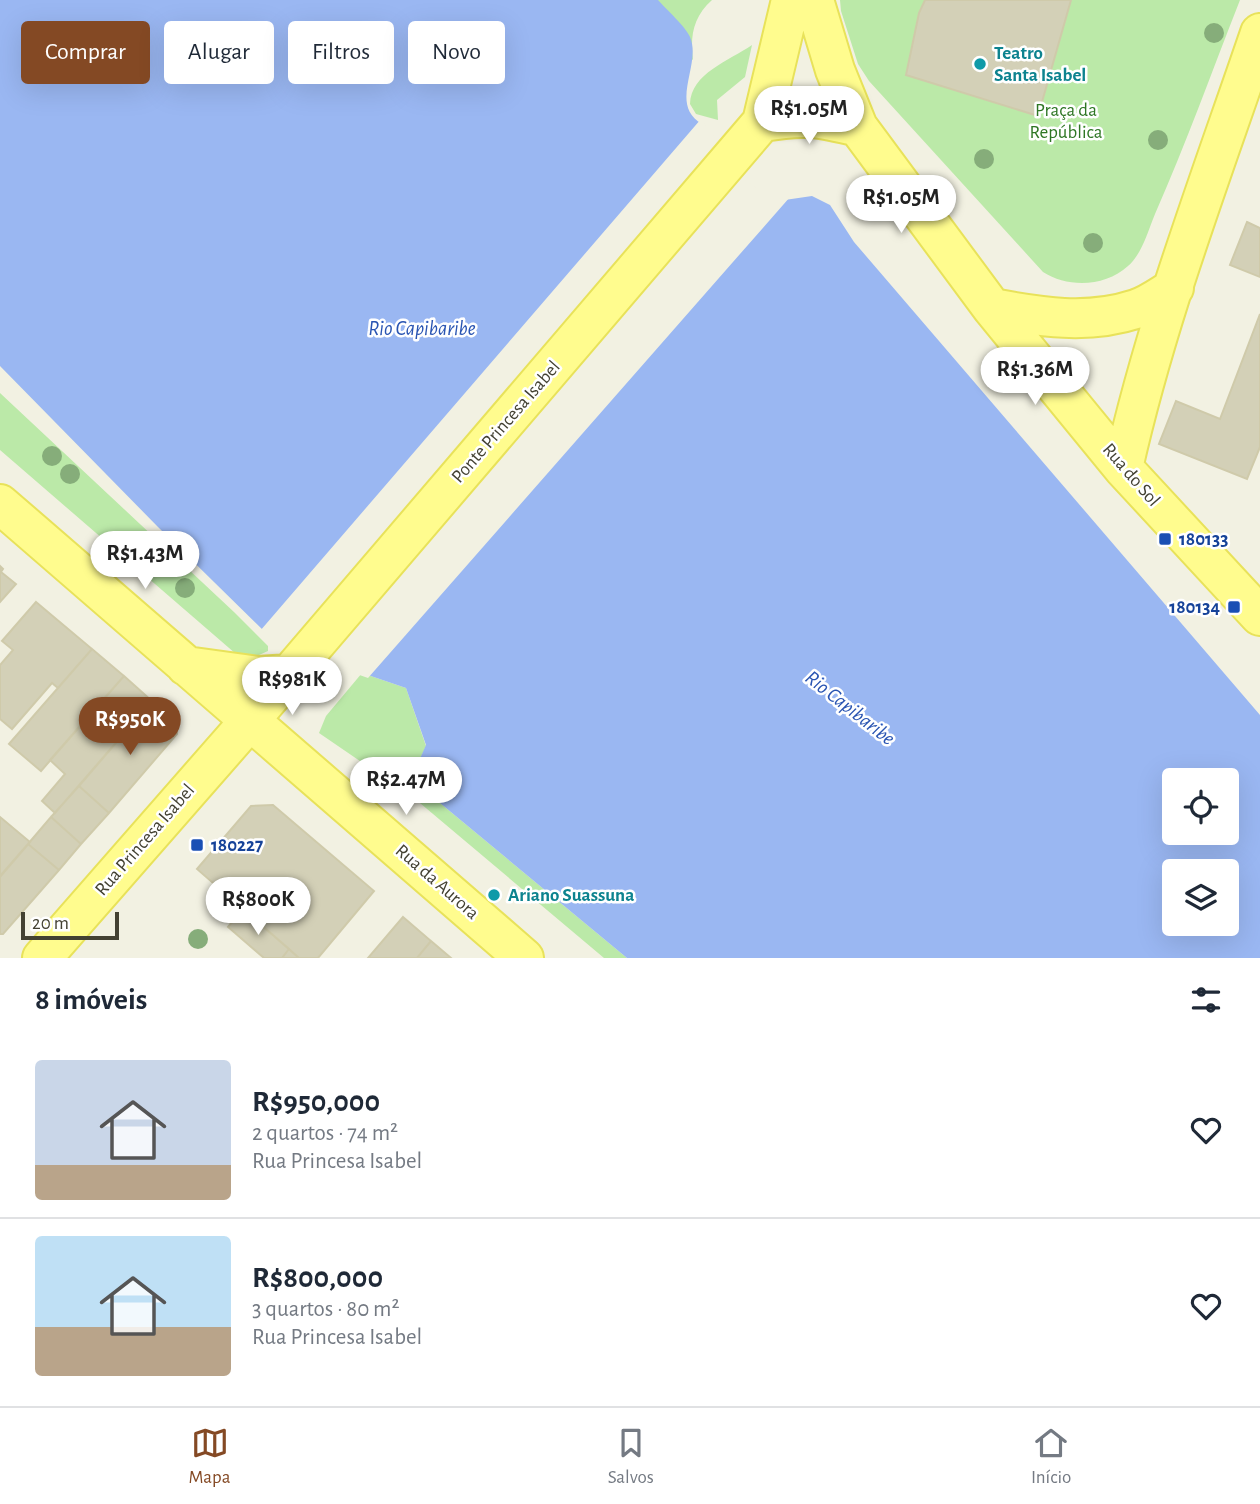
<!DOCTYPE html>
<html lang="pt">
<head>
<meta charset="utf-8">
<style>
  :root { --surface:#fff; --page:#f6f6f7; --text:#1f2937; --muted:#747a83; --line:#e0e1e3; --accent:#844924 }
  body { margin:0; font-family:"Alegreya Sans",sans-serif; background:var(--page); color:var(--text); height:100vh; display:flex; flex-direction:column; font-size:26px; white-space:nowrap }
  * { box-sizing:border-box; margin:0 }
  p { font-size:23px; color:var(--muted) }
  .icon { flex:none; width:38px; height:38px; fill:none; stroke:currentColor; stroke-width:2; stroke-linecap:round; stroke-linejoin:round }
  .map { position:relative; height:958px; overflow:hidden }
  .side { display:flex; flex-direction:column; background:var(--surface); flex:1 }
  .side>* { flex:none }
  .guide { position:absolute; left:21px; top:21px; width:700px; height:63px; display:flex; gap:14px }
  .buttons { position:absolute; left:1162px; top:768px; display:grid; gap:14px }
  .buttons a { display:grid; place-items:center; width:77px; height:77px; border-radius:7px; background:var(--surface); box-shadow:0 7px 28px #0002; font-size:35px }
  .scale { position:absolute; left:21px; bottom:18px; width:98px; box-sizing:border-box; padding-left:7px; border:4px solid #434132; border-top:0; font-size:19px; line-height:24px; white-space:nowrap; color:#434132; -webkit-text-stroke:5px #fff; paint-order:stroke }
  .price { position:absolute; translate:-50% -60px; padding:0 16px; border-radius:24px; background:#fff; color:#222; font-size:23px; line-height:46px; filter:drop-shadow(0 2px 4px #0008) }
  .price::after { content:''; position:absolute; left:50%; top:42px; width:21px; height:16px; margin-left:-10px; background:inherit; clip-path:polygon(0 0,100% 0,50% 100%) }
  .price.on { background:var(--accent); color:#fff }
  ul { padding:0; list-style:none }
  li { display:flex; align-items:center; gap:21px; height:175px; padding:0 35px }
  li+li { border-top:2px solid var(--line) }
  li span { display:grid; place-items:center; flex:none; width:196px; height:140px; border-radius:7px; color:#555 }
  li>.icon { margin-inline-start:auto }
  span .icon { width:84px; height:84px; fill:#fffc; stroke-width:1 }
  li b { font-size:30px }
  h2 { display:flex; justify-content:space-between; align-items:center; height:84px; padding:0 35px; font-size:30px }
  .pill { padding:0 24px; border-radius:7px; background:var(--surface); box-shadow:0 7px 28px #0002; font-size:24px; line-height:63px }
  .pill.on { background:var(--accent); color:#fff }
  .menu { display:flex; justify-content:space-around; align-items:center; height:98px; border-top:2px solid var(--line); background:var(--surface); font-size:19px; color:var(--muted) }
  .menu a { display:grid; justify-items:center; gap:4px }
  .menu .on { color:var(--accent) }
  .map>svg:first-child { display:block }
  .green { fill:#bbe9a8 }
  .water { fill:#9ab7f2; fill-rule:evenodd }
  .pier { fill:#f2f1e2 }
  .building { fill:#d3d0b7; stroke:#cfcaaa; stroke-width:2 }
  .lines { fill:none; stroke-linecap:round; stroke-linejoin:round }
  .major-casing { stroke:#e8e25a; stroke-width:42 }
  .major { stroke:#fffc8e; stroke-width:38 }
  .tree { fill:#86ad7a }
  .culture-dot { fill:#0f9aa8; stroke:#fff; stroke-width:2.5 }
  .transit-dot { fill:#1a4fb4; stroke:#fff; stroke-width:2.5 }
  .labels { text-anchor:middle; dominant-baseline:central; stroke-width:5; stroke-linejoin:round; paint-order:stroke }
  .culture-label { font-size:19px; font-weight:bold; fill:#0d838f; stroke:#fff; text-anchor:start }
  .park-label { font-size:19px; fill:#2e7624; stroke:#fff }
  .street-label { font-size:19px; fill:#434132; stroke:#fff }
  .transit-label { font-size:19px; font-weight:bold; fill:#164399; stroke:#fff; text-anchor:start }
  .water-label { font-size:21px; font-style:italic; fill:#2954b2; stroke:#fff }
</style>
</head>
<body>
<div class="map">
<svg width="1260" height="958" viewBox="0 0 1260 958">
  <rect width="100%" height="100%" fill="#f2f1e2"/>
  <path class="green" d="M613,0H712C693,17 690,36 693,60Z
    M840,0H1240C1212,71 1186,144 1155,214C1148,231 1142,254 1128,266C1105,287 1068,288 1043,272L869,81L858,64L841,11Z
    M752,45L745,77L717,100L718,120L696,114L690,104C691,73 729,61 752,45Z
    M0,393L234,612L268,646V651L250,659L236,654L0,450Z
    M362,673L406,688L426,746L411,779L627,958H604L414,798L319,733L326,716Z"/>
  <path class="water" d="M0,0H658C666,9 686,27 690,37C702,65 668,104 702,124L743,183L771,202L812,196L830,205L854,242L1260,715V958H627L411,779L426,745L406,688L362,673L264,631L158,527L0,366ZM1174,780H1227V833H1174ZM1174,872H1227V924H1174Z"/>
  <path class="pier" d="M701,119L746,181L772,199L790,197L368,678L274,645L260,631Z"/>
  <path class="building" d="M925,0H1071L1038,116L906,75L919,13Z
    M1247,222L1260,228V277L1230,265Z
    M1260,314V447L1247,479L1159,444L1176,401L1220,419Z
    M0,566L3,569L1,572L16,584L0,602Z
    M36,602L92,649L58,688L52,683L12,729L0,719V665L13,650L2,641Z
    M92,649L124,676L41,771L9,744Z
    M124,676L152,701L55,813L42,801L65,774L50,760Z
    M152,701L176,720L177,734L109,813L79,786Z
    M79,786L109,813L81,844L51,817Z
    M273,805L374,891L318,958H299L197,869L251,806Z
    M0,817L30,842L0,877Z
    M51,817L81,844L59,870L28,844Z
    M28,844L59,870L3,934H0V876Z
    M243,909L289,949L282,958H264L228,927Z
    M403,917L431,941L417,958H368Z
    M431,941L451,958H417Z
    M289,949L299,958H282Z"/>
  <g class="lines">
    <defs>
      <path id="major" d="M814,0L835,70L858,127L992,308L1123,468L1260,616
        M762,122C804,115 817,117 858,127
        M992,308C1041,317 1087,325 1136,309C1149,305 1162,295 1174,288
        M1123,468C1156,320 1211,177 1260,33
        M0,504L524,958
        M186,666L258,676L290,674
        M42,958L239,733L762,122L791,0"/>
    </defs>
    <use href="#major" class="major-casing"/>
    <use href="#major" class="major"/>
  </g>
  <g class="tree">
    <circle cx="1214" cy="33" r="10"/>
    <circle cx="1158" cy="140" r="10"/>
    <circle cx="984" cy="159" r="10"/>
    <circle cx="1093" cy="243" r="10"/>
    <circle cx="52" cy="456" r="10"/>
    <circle cx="70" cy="474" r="10"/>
    <circle cx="142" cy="544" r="10"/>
    <circle cx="164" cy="565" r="10"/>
    <circle cx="185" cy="588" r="10"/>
    <circle cx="198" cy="939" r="10"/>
  </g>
  <g class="culture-dot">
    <circle cx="980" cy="64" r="7"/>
    <circle cx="494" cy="895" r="7"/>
  </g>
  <g class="transit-dot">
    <rect x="1158" y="532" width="14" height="14" rx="3.5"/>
    <rect x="1227" y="600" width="14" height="14" rx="3.5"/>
    <rect x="190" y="838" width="14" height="14" rx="3.5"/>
  </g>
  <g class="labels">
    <g class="culture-label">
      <text x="994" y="53">Teatro<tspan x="994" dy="22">Santa Isabel</tspan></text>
      <text x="508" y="895">Ariano Suassuna</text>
    </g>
    <g class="park-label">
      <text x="1066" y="110">Praça da<tspan x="1066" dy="22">República</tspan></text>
    </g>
    <g class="street-label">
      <text transform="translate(506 422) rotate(-49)">Ponte Princesa Isabel</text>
      <text transform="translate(1131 475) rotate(49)">Rua do Sol</text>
      <text transform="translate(145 840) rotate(-49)">Rua Princesa Isabel</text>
      <text transform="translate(437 882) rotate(41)">Rua da Aurora</text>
    </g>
    <g class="transit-label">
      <text x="1179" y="539">180133</text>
      <text x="1220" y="607" text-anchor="end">180134</text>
      <text x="211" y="845">180227</text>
    </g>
    <g class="water-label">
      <text x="422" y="328">Rio Capibaribe</text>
      <text transform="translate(850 708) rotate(38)">Rio Capibaribe</text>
    </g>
  </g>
</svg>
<div class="buttons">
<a><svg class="icon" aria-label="locate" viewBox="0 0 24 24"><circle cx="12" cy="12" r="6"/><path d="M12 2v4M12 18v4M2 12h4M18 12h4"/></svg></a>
<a><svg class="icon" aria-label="layers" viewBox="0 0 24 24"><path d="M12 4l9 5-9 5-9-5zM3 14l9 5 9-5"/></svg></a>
</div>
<div class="scale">20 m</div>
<b class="price" style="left:809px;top:146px">R$1.05M</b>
<b class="price" style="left:901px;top:235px">R$1.05M</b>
<b class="price" style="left:1035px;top:407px">R$1.36M</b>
<b class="price" style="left:145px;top:591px">R$1.43M</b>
<b class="price" style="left:292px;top:717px">R$981K</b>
<b class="price on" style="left:130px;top:757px">R$950K</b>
<b class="price" style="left:406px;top:817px">R$2.47M</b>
<b class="price" style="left:258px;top:937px">R$800K</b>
<div class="guide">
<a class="pill on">Comprar</a>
<a class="pill">Alugar</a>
<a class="pill">Filtros</a>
<a class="pill">Novo</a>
</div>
</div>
<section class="side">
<h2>8 imóveis<svg class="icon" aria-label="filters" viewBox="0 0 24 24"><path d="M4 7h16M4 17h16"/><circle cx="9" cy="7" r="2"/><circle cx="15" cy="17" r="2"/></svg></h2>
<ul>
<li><span style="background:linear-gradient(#c9d6e8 75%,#b9a48a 0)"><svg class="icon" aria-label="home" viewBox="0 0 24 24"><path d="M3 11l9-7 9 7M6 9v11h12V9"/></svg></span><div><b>R$950,000</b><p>2 quartos · 74 m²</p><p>Rua Princesa Isabel</p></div><svg class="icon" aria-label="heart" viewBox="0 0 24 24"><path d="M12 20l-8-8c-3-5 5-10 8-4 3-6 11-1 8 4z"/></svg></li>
<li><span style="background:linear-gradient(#bfe0f5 65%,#b9a48a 0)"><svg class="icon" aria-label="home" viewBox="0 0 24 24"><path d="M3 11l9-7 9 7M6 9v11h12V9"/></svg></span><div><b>R$800,000</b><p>3 quartos · 80 m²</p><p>Rua Princesa Isabel</p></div><svg class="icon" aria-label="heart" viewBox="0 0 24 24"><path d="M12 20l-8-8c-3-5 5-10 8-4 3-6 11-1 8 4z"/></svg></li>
</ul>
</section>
<nav class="menu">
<a class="on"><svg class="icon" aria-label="map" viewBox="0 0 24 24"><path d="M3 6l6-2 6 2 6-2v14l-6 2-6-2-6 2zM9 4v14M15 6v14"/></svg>Mapa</a>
<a><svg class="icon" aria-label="saved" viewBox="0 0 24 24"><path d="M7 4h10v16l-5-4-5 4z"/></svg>Salvos</a>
<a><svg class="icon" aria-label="home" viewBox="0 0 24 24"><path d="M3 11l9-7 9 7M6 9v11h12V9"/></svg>Início</a>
</nav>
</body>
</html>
